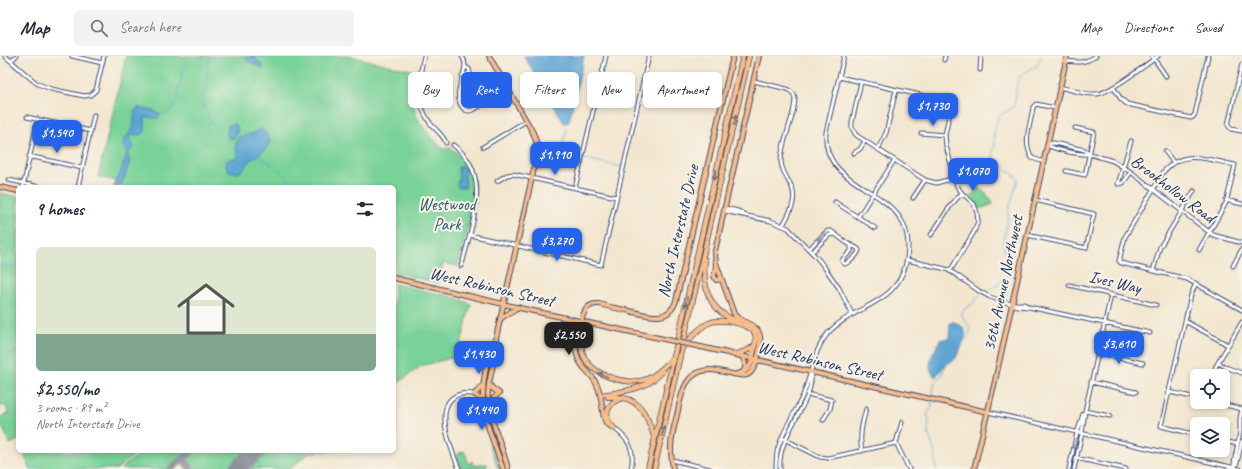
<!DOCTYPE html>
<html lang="en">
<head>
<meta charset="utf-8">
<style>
  :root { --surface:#fff; --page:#f2f2f3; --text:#1f2937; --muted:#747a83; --line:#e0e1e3; --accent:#2563eb }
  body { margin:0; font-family:Caveat,sans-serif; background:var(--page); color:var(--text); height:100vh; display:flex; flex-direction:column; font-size:15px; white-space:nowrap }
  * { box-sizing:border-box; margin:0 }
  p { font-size:13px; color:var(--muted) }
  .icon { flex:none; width:22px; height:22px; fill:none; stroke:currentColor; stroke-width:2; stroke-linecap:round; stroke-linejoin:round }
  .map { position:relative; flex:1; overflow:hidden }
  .side { position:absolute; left:16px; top:129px; width:380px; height:268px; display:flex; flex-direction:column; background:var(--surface); border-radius:6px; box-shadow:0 2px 6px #0003 }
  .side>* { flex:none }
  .hud { position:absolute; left:408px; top:16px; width:380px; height:36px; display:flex; gap:8px }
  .controls { position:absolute; left:1190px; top:313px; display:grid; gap:8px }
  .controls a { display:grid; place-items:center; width:40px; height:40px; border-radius:6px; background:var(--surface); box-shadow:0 2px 6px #0003; font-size:20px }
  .price { position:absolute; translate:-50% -34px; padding:0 9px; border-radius:8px; background:var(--accent); color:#fff; font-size:13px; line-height:26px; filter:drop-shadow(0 1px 2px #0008) }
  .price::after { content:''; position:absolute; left:50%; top:24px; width:12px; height:9px; margin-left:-6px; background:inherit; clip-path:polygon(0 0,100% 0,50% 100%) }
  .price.current { background:#222; color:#fff }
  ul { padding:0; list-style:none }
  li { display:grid; align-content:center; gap:8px; height:212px; padding:0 20px }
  li span { display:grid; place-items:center; height:124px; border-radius:6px; color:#555 }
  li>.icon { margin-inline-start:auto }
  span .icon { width:72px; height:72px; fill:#fffc; stroke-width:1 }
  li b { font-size:17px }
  h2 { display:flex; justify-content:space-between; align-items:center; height:48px; padding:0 20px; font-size:17px }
  .pill { padding:0 14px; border-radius:6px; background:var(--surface); box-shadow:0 2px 6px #0003; font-size:14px; line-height:36px }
  .pill.current { background:var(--accent); color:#fff }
  header { display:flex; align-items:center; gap:24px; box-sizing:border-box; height:56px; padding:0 20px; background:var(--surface); border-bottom:1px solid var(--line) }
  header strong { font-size:19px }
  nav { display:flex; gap:22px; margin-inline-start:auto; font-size:14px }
  .search { width:280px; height:36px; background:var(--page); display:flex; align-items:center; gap:10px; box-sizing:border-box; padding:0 14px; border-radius:6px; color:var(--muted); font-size:15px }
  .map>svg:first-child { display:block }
  .green { fill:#79d298; stroke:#4a807b }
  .water { fill:#5da6d4; stroke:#3c6a99 }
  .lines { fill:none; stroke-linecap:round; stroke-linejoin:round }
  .stream { stroke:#5da6d4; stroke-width:1 }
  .taxiway { stroke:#878a96; stroke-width:7 }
  .runway { stroke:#878a96; stroke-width:17 }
  .minor-casing { stroke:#3b4a6f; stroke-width:5 }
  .major-casing { stroke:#3b4a6f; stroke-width:6 }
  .highway-casing { stroke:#3b4a6f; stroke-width:6 }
  .minor { stroke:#fff; stroke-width:3 }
  .major { stroke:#f8bd89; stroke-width:4 }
  .highway { stroke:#f8bd89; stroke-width:4.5 }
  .major-bridge-casing { stroke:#3b4a6f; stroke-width:6; stroke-linecap:butt }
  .major-bridge { stroke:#f8bd89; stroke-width:4 }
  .oneway { fill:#7e6f71 }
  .oneway2 { fill:#8d97ae }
  .labels { text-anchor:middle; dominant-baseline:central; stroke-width:4; stroke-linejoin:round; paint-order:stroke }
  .street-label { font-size:17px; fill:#1b2f5e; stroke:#f7f3e8 }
  .park-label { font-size:17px; fill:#32586c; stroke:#f7f3e8 }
</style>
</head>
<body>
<header>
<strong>Map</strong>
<div class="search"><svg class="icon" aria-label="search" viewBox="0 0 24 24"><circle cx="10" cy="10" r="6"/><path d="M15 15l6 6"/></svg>Search here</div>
<nav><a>Map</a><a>Directions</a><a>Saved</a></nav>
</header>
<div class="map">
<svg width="1242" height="413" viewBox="0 0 1242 413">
  <rect width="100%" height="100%" fill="#f7f3e8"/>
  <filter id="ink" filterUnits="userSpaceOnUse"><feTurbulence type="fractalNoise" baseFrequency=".025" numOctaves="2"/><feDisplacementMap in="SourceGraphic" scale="8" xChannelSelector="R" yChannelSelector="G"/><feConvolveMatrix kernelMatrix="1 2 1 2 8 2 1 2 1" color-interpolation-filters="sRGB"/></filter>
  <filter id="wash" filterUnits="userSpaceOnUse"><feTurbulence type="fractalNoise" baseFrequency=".012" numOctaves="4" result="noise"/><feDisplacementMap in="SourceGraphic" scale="16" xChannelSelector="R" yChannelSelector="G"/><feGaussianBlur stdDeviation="0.9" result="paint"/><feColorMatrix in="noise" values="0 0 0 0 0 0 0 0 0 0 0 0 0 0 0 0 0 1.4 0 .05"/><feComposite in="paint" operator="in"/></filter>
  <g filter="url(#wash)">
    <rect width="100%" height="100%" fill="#f3e6cf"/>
    <path class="green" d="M126,0H349L415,15C409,55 415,65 443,93L450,92C468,103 477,123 475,144C474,152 471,161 469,168C465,182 462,196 458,210L443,207L438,227L394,216V131H115L116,125L98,121Z
      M979,131L991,143L993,148L979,153L975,145L971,141Z
      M0,137L18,141V384L10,388L0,366V361L9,357L5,349L0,351Z
      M394,228L449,240L471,248L458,300L421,310L394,330Z
      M489,387L492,388L496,398L500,413H498Z
      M23,395H138L117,413H30Z
      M142,395H188L168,413H121Z
      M196,395H249L228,413H194C187,405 187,402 196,395Z
      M267,395H333L310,396L290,413H246Z
      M464,395L469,408L472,405L473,410L481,408H487V411L482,413H461L457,400L459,397Z"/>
    <path class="water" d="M251,0H253L264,12H261L246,4V3Z
      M524,0H584L569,66L564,67Z
      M138,52C145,52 156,55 161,59C158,64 153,62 148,61L145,63V76L143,78L132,79C129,84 132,87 134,92L129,96L128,100L130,104L126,118L120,131H114L115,125L121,116L127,96C118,86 128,80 134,71C135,64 132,56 138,52Z
      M234,68L237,70V76L236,80L230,83L228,82L227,79L228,69Z
      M260,74H263C278,89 262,95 251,104C247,108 244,113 240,116C236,118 231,115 228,114L226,108L227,104L230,103H237L238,100C236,90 234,91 239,81L252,78Z
      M458,111H464L466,131H458L457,125L459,124Z
      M954,266C960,269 967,273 965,281L959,296L955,303L945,309L935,321C924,309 934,297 940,284L949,282L950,267Z"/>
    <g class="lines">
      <path class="stream" d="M209,0L207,23L203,44V49L210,64L213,69L222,74
        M160,59L170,56L178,43V37L183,14L189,0
        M133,73V63L134,59
        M545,94L622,111
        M561,97L567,72
        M258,98L273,110
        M277,112L295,131
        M0,208L18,213
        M984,236C992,232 1009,224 1011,215L1003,188L1009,153L1018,123C1011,113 997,110 993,101C992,97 994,93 995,89C995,86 994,83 994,80C994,75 997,63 1000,59C1004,56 1010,55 1013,51C1019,40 1012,25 1024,17C1028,14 1033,12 1037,10L1041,0
        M963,287C974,273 971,273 962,260L963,254L972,248L981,238
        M0,311L11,298L18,294
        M932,341L935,326L942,319L943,314L948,307
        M932,344V350L927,359L929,362L928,377L934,394L937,413"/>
      <path class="taxiway" d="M183,403L191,413
        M171,413L192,395"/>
      <path class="runway" d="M237,413L258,395"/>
    </g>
  </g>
  <g filter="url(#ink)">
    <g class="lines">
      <defs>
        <path id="minor" d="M5,0L29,21L38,28L51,33L84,40L91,39L96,34L104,0
          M72,0L102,7
          M424,0C418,25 414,44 430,67C436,75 443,78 446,87
          M462,0C464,3 465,6 465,9C464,23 453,38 462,51C465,55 468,56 473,54L509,34
          M1152,0L1166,20
          M944,4L945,0
          M11,5L16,0
          M1066,5C1079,7 1085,7 1096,0
          M1242,8L1228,69L1231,73L1242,75
          M980,14L981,0
          M462,20L470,17L469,13L465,11
          M839,21L952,46L945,79L946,90L957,130L962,137L974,148L977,157L978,165L974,176L950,215
          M754,25L787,33L793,37L795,42C795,63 781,84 781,106C782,114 785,119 789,126C799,141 791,155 783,169
          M861,26L852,66V72L856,79L925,124L936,127L955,122
          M1060,31C1072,34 1085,39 1097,38C1110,37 1146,9 1158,0
          M1113,31L1121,43L1127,48L1191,62L1193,61L1195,58L1208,0
          M27,61L91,75
          M921,77L945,79
          M1131,85L1118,128L1123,127L1131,116
          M1047,88L1054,87L1085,94L1090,98L1113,105L1131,116L1213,179L1242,187
          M453,89C493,117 472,167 463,205L461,210
          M1047,89C1057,94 1079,99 1090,98
          M483,91L526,65
          M878,93L886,77L896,34
          M1165,95L1173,106
          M854,97L860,93L865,85
          M29,100L82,112
          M1044,106L1032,102C1022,85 1031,69 1033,51L1036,48L1055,52
          M1066,115L1085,119L1094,76L1075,72
          M9,124L40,131
          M497,125L507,119L513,118L616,141
          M23,131L38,63
          M78,131L94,59
          M575,132L606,0
          M913,142L925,124
          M1226,144L1242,148
          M835,146L875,172
          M725,152L738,155L743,158
          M724,155L771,165L788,172L818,203L825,212L839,232L852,258
          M858,161L894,105
          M470,179L601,209L649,0
          M931,179L951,149L962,137
          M1027,179L1086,192L1094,158L1035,144
          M809,193L826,176L828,175H831L847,187L857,192L859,194C858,199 850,206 845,208L843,207L842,204L851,195V189
          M1199,194L1226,147L1235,109C1209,104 1184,92 1164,115L1125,181L1119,205L1121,207L1187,223L1242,254
          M812,196L829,179L835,178
          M907,204L946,213L955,218L979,235L990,241L1017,250L1029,251L1150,277
          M1233,210L1242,193
          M1153,215L1160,191L1194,135
          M1196,227L1191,239L1161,370L1197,379
          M1069,229L1156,249
          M1014,248H1024L1029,251
          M1185,265L1228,289
          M1098,297L1143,307
          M1218,307L1228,312L1242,317
          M1212,320L1216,310L1242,266
          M1091,326L1136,336
          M1169,336L1197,342
          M807,338L832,344L830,353L823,364
          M1213,346L1242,353
          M1085,355L1110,360
          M988,356L1240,413
          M615,373C630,384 635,395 631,413
          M782,382L820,401L828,402L896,387
          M1223,385L1238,388
          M896,387L909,413
          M896,387L902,366
          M862,395C859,380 862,368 866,353
          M1076,402L1126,413
          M672,404L710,413
          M1234,412V407L1240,376V362L1242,353
          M1234,412L1237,407L1242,385
          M459,413C452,395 430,345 461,338C465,337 470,338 474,338
          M776,413C776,406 776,399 778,392C784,373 796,355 804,337C812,316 814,291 831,274C856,249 897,248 906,207C924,128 820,141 826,76L844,0
          M780,413C777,377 815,347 811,316
          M1069,413L1076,381L1083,358
          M1074,413L1082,377L1085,355L1111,239"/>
        <path id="major" d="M489,0L531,73C538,85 538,95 535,108L500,264L496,282L492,287C487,306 482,325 483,345C485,369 496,391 503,413
          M0,131L18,135
          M394,222L524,253L659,282
          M722,223L716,224L714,220L716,212L715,195L759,0
          M500,263L518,251
          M496,282C499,295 488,321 488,338C489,364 502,388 508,413
          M701,291L988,356
          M742,300C745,306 747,311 743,316
          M737,318C747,315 750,313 752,303
          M489,328L493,333L499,337
          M474,338L479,334L483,329
          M474,338L483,345
          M489,347L499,337
          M613,372L606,367L604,362C602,352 602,339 597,329C594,322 589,317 584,312C575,301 573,286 577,273C578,269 581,266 582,262C585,253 589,247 599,248C609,251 620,253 630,255C647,259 668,268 676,245L733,0
          M673,413C672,406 671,399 671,392C671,381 674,370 677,359C681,340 684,315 709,314C719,313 741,322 747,319C757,315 764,283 758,275C753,266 741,267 734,258L715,204
          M974,413L995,325L1067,0"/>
        <path id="highway" d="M705,204C702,231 709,256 738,265
          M582,264C583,276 579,287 583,298C590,319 627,331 647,323C657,319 665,310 673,302
          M684,290C702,268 711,259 740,268C746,270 753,272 755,278C758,285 753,296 752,303
          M734,299L748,294L754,290
          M600,339C622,336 646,334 662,316
          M608,341C639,338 647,358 655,383
          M615,373C613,371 611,368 609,366C603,355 612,344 623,342
          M648,413L743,0
          M654,413L749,0"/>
      </defs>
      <use href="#minor" class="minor-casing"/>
      <use href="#major" class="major-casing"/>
      <use href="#highway" class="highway-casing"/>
      <use href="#minor" class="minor"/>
      <use href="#major" class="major"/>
      <use href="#highway" class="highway"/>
      <defs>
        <path id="major-bridge" d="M659,282L701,291"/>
      </defs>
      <use href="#major-bridge" class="major-bridge-casing"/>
      <use href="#major-bridge" class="major-bridge"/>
    </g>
    <defs><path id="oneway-solid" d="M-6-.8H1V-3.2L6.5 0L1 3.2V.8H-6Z"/></defs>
    <g class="oneway">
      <use href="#oneway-solid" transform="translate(735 64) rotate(-77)"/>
      <use href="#oneway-solid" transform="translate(715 119) rotate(103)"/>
      <use href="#oneway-solid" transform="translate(686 246) rotate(103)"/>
      <use href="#oneway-solid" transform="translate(603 319) rotate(-155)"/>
      <use href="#oneway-solid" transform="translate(663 375) rotate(-77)"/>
    </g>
    <g class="oneway2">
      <use href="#oneway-solid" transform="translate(821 181) rotate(135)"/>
      <use href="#oneway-solid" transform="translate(1075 388) rotate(103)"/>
    </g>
  </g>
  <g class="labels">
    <g class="street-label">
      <text transform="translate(1173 133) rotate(37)">Brookhollow Road</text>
      <text transform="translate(678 175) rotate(-77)">North Interstate Drive</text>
      <text transform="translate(1115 226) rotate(13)">Ives Way</text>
      <text transform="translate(1003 227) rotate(-78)">36th Avenue Northwest</text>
      <text transform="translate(492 231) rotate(13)">West Robinson Street</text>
      <text transform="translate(820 305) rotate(13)">West Robinson Street</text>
    </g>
    <g class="park-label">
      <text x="447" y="148">Westwood<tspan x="447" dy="20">Park</tspan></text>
    </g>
  </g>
</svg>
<div class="controls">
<a><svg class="icon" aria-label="locate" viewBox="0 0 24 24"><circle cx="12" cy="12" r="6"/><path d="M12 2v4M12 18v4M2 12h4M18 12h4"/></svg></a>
<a><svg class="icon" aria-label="layers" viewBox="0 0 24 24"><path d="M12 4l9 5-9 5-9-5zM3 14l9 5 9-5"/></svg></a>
</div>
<b class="price" style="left:933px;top:71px">$1,730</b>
<b class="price" style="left:57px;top:98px">$1,540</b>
<b class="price" style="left:555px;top:120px">$1,910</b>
<b class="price" style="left:973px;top:136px">$1,070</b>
<b class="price" style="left:557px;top:206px">$3,270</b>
<b class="price current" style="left:569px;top:300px">$2,550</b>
<b class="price" style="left:1119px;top:309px">$3,610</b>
<b class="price" style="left:479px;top:319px">$1,430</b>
<b class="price" style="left:482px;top:375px">$1,440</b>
<div class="hud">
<a class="pill">Buy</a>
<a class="pill current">Rent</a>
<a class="pill">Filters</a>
<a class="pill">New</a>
<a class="pill">Apartment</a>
</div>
<section class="side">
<h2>9 homes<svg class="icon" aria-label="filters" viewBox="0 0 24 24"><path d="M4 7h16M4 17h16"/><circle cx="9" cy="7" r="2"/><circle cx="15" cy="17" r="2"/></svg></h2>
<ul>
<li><span style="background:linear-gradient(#dfe7d0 70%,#7fa58c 0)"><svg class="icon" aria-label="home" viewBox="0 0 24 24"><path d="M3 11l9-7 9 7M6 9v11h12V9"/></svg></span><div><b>$2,550/mo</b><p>3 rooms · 89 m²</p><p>North Interstate Drive</p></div></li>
</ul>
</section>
</div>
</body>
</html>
